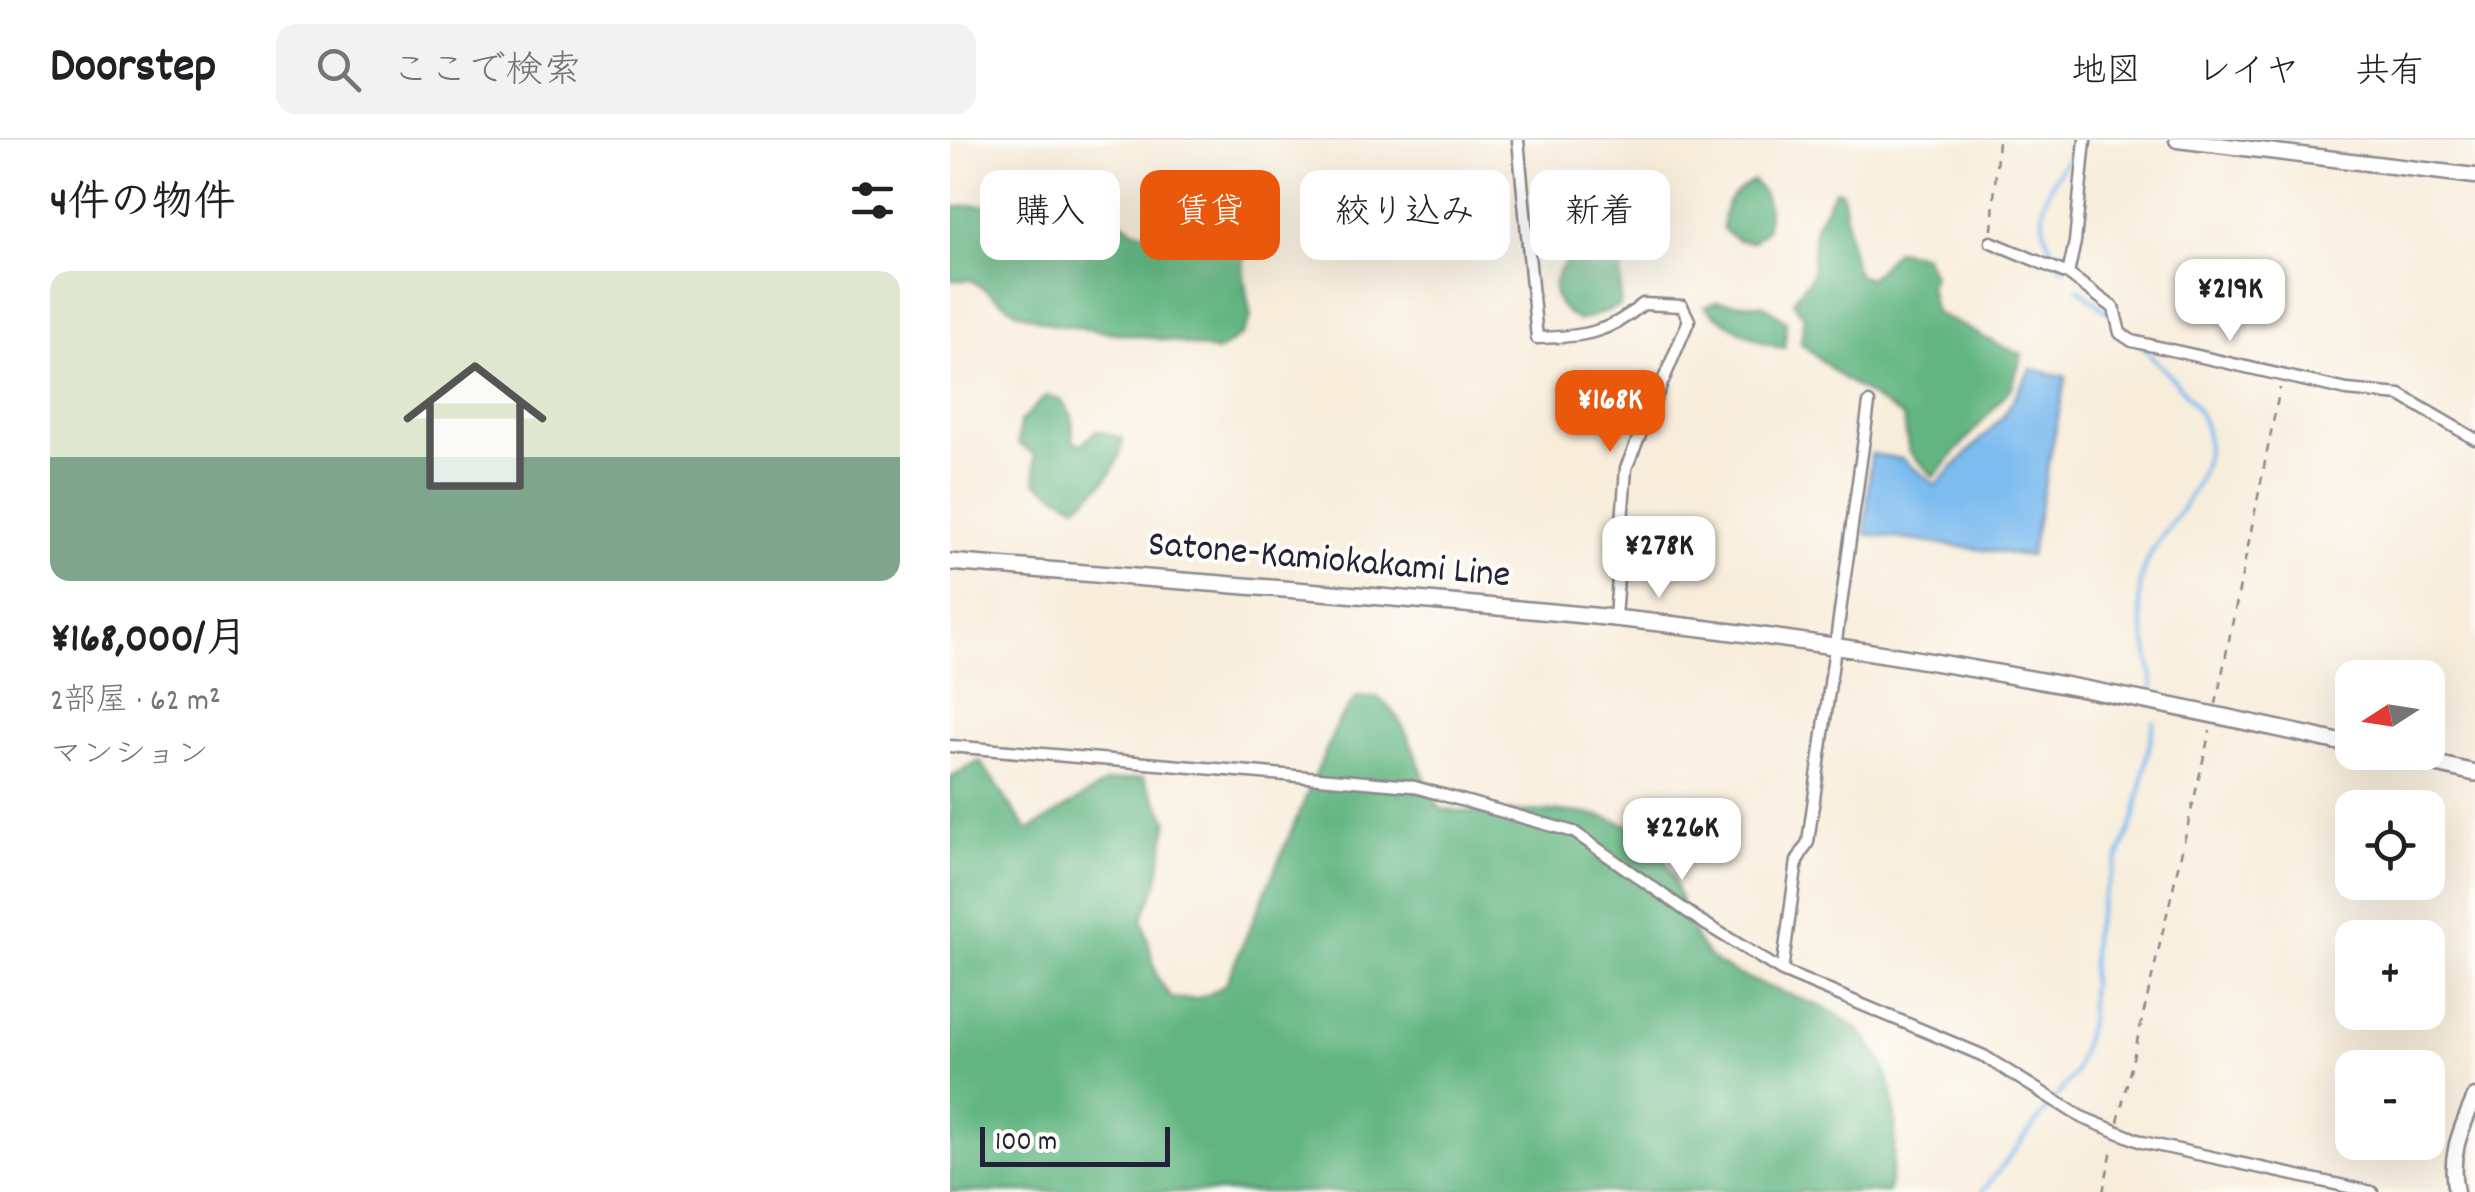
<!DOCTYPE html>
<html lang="ja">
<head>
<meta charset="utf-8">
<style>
  :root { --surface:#fff; --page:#f2f2f2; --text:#202124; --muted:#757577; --line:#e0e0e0; --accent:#ea580c }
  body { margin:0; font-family:Dekko,"Klee One",sans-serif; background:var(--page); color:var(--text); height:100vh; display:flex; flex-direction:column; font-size:38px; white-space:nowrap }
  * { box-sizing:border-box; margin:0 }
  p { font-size:32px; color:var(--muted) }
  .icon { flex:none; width:55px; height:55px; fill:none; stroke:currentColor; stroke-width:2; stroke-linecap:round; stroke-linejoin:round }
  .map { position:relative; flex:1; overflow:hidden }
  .drawer { display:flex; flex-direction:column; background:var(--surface); width:950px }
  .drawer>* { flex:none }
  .top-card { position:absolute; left:30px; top:30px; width:950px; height:90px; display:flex; gap:20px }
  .needle { width:65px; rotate:258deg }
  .fabs { position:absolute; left:1385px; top:520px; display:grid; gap:20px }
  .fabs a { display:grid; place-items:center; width:110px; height:110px; border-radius:20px; background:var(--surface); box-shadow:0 10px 40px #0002; font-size:50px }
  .scale { position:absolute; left:30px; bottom:25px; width:190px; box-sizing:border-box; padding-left:10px; border:5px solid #22223b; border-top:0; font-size:28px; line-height:35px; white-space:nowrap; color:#22223b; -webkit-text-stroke:8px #fdfcf7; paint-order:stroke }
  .price { position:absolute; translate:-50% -85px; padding:0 22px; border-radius:20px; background:#fff; color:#222; font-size:32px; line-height:65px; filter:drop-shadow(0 2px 5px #0008) }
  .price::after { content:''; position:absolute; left:50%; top:60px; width:30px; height:22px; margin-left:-15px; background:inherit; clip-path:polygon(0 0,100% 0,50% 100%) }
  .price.current { background:var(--accent); color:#fff }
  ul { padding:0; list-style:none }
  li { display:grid; align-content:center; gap:20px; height:530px; padding:0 50px }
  li span { display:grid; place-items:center; height:310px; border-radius:20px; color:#555 }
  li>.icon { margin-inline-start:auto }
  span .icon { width:180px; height:180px; fill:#fffc; stroke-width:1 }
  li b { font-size:42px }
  h2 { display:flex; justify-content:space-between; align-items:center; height:120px; padding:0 50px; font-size:42px }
  .pill { padding:0 35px; border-radius:20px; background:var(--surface); box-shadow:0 10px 40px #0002; font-size:35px; line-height:90px }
  .pill.current { background:var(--accent); color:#fff }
  header { display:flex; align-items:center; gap:60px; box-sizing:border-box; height:140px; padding:0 50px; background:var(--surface); border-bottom:2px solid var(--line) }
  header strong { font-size:48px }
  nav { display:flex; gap:55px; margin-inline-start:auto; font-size:35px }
  .search { width:700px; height:90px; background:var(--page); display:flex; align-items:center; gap:25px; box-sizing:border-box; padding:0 35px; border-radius:20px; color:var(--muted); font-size:38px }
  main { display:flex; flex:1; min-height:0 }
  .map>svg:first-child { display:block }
  .forest { fill:#62b581; stroke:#426c5e; stroke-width:2.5 }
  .water { fill:#7bbbef; stroke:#4e6e95; stroke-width:2.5 }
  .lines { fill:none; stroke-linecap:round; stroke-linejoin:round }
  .stream { stroke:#7bbbef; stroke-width:4 }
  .minor-casing { stroke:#8d888b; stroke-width:15 }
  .tertiary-casing { stroke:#8d888b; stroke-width:19 }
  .secondary-casing { stroke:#8d888b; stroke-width:20 }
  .path { stroke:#8d888b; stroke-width:2.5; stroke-dasharray:8 8; stroke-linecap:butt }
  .minor { stroke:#fff; stroke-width:10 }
  .tertiary { stroke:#fff; stroke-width:14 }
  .secondary { stroke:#fff; stroke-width:15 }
  .labels { text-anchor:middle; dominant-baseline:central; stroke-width:8; stroke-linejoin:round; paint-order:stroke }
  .street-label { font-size:38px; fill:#22223b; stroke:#fdfcf7 }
</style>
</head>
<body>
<header>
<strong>Doorstep</strong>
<div class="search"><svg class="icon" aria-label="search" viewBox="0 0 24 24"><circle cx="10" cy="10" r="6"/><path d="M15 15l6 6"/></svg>ここで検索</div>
<nav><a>地図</a><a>レイヤ</a><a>共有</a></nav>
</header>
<main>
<section class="drawer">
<h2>4件の物件<svg class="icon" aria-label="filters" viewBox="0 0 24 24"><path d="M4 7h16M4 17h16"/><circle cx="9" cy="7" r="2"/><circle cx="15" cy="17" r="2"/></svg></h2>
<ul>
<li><span style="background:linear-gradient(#dfe7d0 60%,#7fa58c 0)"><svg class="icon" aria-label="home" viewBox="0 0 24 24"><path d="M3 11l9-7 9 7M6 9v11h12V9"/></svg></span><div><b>¥168,000/月</b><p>2部屋 · 62 m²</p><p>マンション</p></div></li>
</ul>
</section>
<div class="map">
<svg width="1525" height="1052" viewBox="0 0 1525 1052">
  <rect width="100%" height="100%" fill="#fdfcf7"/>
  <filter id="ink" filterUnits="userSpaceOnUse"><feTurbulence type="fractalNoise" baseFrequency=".01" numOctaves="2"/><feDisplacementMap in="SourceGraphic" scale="20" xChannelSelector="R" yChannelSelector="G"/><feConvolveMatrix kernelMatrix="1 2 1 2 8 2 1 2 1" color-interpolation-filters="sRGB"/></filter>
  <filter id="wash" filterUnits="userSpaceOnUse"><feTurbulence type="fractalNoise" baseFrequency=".0048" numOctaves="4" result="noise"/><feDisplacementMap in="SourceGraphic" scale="40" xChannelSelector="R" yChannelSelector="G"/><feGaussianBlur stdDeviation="2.25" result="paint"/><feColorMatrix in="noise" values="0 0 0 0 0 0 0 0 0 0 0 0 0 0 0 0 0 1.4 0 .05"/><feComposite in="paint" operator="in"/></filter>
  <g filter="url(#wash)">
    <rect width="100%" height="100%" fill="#f8eddb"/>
    <path class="forest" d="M803,41C819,57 820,69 816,90L802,102L787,100L773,89C772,64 781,54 803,41Z
      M885,50L891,51C898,73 899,122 909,136L920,138L946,110L974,115L983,135L979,147L985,173C1017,186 1041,204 1072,214L1062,247L984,337L959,312L953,277L891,237L851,203L854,177L843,161L862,135L865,86Z
      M276,63L298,68C313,95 296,92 294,113C292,134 297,156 301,177L292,195L267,212L223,201L101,184L67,172L21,140H0V69C39,55 79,82 119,83C131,84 146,75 157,70L184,90L212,96Z
      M653,104L672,107L670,166L629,181C581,156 610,112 653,104Z
      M765,162L814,165L836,181L835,208C813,207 772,181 755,167Z
      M96,256L111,260L122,276L123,300L131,305L146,291L173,298C171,328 150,349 126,366L86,342L84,314L68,304L70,282Z
      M407,557H427C465,584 465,633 491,669C557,680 623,657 687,689C729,710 726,780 757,814C773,831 803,840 824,849C845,857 869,864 888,875C953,914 951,987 938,1052H0V638L30,621L78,691L157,642L193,637L218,680L208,741L192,778L207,837L221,858C245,861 258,858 276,843L389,580Z"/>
    <path class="water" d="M1081,229L1116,237L1080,416L915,394L921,314L952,319L986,345L1053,277Z"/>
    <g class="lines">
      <path class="stream" d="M1113,129C1075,72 1096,50 1130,0
        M1128,148L1163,177
        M1191,205C1254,272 1286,293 1224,380C1211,398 1195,418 1191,440C1185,473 1201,513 1203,547
        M1032,1052L1125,933L1139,883L1143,794L1154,754L1185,677L1204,582"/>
    </g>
  </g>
  <g filter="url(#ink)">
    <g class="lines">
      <defs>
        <path id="minor" d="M568,0L587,198C631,197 658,194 693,164L732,166L739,180L676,328L665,478
          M1041,102L1118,134L1164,168L1170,193L1182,201L1397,250L1450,255L1525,299
          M1118,134L1125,102L1135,0
          M0,606L461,646L624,692L752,782L832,831L1034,916L1131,977L1192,1002L1422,1052
          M832,831L847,721L858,702L919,263"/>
        <path id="tertiary" d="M1227,0L1525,36
          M1506,1052C1498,1016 1511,989 1525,957"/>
        <path id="secondary" d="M0,422C221,441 443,456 664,478C912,504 1159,550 1402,605
          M1436,612L1525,633"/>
      </defs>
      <use href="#minor" class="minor-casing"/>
      <use href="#tertiary" class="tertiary-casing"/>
      <use href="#secondary" class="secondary-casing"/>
      <path class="path" d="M1042,90L1048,0
        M1266,564L1330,248
        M1168,982L1260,591
        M1153,1052L1163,1005"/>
      <use href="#minor" class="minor"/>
      <use href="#tertiary" class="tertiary"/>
      <use href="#secondary" class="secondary"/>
    </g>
  </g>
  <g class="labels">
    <g class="street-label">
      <text transform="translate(379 422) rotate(5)">Satone-Kamiokakami Line</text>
    </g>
  </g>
</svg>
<div class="fabs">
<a><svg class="needle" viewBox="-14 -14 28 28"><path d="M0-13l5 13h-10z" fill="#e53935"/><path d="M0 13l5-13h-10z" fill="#757577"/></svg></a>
<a><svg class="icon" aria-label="locate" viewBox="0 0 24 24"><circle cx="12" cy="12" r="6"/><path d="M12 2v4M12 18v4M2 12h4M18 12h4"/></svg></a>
<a>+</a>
<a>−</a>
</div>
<div class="scale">100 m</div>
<b class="price" style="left:1280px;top:204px">¥219K</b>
<b class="price current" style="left:660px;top:315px">¥168K</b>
<b class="price" style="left:709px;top:461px">¥278K</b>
<b class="price" style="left:732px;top:743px">¥226K</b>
<div class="top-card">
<a class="pill">購入</a>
<a class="pill current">賃貸</a>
<a class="pill">絞り込み</a>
<a class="pill">新着</a>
</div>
</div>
</main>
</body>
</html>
